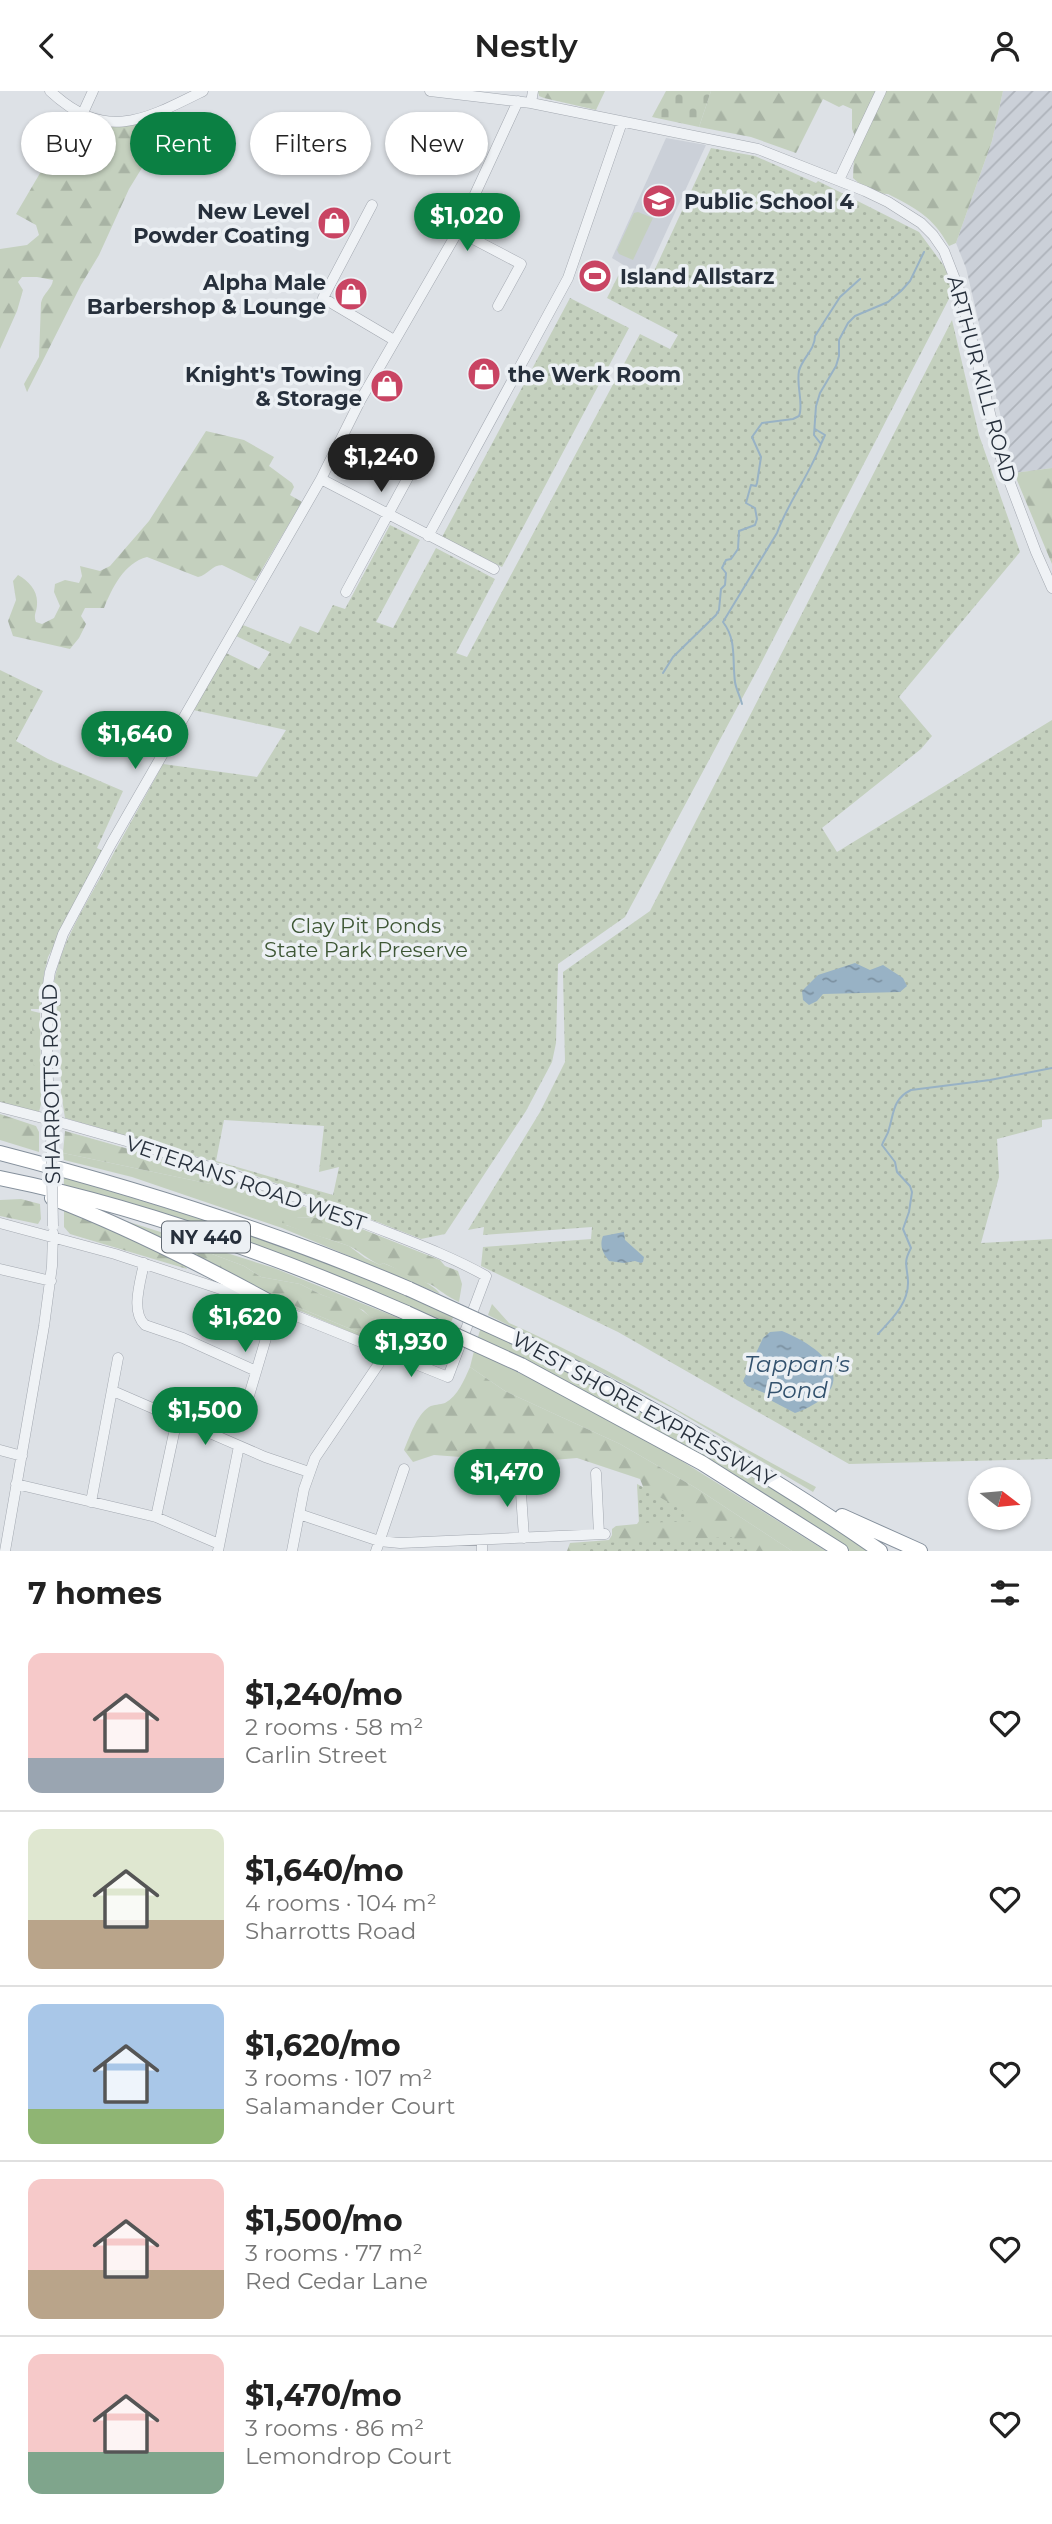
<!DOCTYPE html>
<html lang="en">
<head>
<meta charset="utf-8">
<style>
  :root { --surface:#fff; --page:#f6f6f6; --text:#222; --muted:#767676; --line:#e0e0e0; --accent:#0b8043 }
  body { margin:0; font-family:Montserrat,sans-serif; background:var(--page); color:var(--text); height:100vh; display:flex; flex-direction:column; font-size:26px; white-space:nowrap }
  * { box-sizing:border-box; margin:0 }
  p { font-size:23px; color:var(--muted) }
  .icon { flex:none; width:38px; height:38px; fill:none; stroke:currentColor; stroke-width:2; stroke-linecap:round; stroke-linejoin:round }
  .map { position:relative; height:1460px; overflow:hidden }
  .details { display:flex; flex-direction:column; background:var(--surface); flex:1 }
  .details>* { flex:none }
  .guide { position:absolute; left:21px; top:21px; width:700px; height:63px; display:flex; gap:14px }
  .needle { width:46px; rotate:106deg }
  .controls { position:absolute; left:968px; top:1376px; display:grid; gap:14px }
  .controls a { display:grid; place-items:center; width:63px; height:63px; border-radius:50%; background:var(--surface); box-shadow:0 2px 5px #0004; font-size:35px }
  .price { position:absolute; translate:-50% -60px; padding:0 16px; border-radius:24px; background:var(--accent); color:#fff; font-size:23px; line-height:46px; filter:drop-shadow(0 2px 4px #0008) }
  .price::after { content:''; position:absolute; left:50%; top:42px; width:21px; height:16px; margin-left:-10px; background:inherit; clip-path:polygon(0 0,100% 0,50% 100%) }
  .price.selected { background:#222; color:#fff }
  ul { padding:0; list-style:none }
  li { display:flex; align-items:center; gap:21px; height:175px; padding:0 28px }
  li+li { border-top:2px solid var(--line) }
  li span { display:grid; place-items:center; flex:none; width:196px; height:140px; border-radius:14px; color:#555 }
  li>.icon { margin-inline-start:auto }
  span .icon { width:84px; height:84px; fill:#fffc; stroke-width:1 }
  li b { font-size:30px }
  h2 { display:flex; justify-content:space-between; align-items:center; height:84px; padding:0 28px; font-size:30px }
  .tag { padding:0 24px; border-radius:32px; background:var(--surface); box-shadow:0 2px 5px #0004; font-size:24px; line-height:63px }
  .tag.selected { background:var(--accent); color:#fff }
  header { display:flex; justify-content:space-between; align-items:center; height:91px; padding:0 28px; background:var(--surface); font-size:32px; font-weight:600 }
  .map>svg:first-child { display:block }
  .built { fill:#cbd0d8 }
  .industrial { fill:url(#industrial-furrows) }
  .grass { fill:#c4d0be }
  .forest { fill:url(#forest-firs) }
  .cemetery { fill:url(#cemetery-stones) }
  .park { fill:url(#park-dots); fill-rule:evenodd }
  .water { fill:url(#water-ripples) }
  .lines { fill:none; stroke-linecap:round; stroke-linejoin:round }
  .stream { stroke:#98b2c5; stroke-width:2 }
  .minor-casing { stroke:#a3a8b0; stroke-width:11 }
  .highway-casing { stroke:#85909c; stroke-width:16 }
  .minor { stroke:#eff2f5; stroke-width:10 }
  .highway { stroke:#fff; stroke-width:14 }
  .minor-bridge-casing { stroke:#a3a8b0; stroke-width:11; stroke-linecap:butt }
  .highway-bridge-casing { stroke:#85909c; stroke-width:16; stroke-linecap:butt }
  .minor-bridge { stroke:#eff2f5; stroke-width:10 }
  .highway-bridge { stroke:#fff; stroke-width:14 }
  .labels { text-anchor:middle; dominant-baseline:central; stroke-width:7; stroke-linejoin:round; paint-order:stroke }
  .shield { fill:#ecf0f4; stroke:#626a73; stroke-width:2 }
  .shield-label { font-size:19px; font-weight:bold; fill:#27303c }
  .poi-label { font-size:21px; font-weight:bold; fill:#27303c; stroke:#ecf0f4; text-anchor:start }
  .street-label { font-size:21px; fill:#27303c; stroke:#ecf0f4 }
  .park-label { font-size:21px; fill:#3e5735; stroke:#ecf0f4 }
  .water-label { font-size:23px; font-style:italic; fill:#33526e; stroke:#ecf0f4 }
</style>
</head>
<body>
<header><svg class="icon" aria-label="back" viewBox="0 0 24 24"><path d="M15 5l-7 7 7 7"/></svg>Nestly<svg class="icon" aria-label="person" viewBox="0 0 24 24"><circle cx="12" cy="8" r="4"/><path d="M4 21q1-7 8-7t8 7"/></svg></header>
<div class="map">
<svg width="1052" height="1460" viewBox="0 0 1052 1460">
  <defs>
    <pattern id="industrial-furrows" width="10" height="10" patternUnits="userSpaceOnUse" patternTransform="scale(1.75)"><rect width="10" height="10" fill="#cbd0d8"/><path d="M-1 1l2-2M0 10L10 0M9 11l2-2" fill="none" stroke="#aeb3ba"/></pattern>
    <pattern id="forest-firs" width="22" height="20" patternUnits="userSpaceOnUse" patternTransform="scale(1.75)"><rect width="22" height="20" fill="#c4d0be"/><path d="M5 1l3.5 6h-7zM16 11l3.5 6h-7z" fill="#a8b3a4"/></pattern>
    <pattern id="cemetery-stones" width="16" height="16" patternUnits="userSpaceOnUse" patternTransform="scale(1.75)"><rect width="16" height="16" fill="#c4d0be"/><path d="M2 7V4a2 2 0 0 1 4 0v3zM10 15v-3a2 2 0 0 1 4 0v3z" fill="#a8b3a4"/></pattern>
    <pattern id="park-dots" width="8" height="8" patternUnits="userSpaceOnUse" patternTransform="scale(1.75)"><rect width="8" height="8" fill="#c4d0be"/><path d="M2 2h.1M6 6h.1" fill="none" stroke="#a8b3a4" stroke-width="1.8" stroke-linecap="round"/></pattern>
    <pattern id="water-ripples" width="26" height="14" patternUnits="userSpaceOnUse" patternTransform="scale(1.75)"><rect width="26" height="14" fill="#98b2c5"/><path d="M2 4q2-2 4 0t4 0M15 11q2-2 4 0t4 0" fill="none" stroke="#7c91a1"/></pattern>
  </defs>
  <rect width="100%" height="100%" fill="#dde1e6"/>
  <path class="built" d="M666,47L706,54L645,187L612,167Z"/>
  <path class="industrial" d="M1003,0H1052V377L1014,382L966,177L956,152L992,50Z"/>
  <path class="grass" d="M638,121L653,127L633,169L619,163L617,159L634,122Z
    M63,1062L239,1099L261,1108L279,1109L276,1105L334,1127L298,1126L286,1134L349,1155L365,1167L380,1174L383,1172C395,1177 434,1192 440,1203L282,1137L132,1086L64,1069Z
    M64,1086L244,1141L334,1174L454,1224L450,1234L64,1096Z
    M110,1125L274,1177L426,1238L419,1241L408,1236L370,1226L363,1219L322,1204L300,1193L261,1186L244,1175L156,1142L295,1215L421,1267L440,1262L433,1276L291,1216Z
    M492,1213L509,1232C615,1278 713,1342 816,1396L813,1401L672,1317L488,1224Z
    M481,1236L695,1349L766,1392L870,1460H850L662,1343L557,1285L478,1246Z
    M474,1260L579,1311L653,1352L826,1460H792L696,1397L620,1353L505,1300L470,1276Z"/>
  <path class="forest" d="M538,0H605L596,19L544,7L539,5Z
    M711,0H877L855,45L852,38V18L843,14L839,16L823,8L796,62L751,46L699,36Z
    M883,0H1003L992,50L956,152L949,155C932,125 917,118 888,103C877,103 861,95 853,87L854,65Z
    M165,23L167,24L164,41L129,98L99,164L81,194L27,301L24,293L39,266L41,212C43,202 52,198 53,189L37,186H22L18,191L23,199L17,220L0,258V158L27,154L39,144L36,134L16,123L73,26C111,42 127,34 165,23Z
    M206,340L244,349L274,366L269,375L292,392L294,396L290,404L302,411L255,490L222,474C212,474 208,484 198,486L147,466C124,472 112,497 104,517H85L81,525L86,533L79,547L70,558L13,545L8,530L16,509L13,490L18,484C29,490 38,500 37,513C37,521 33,523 36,531L42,533L54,527L60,515L54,501L55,493L65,489L79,492L82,485L80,475L100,480L110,475L149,430Z
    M1052,377V473L1014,382Z
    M0,909L24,918L40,922L41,1013L39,1021L0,1013Z
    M0,1023L36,1035L39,1041V1061L0,1049Z
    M65,1040L178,1072L276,1105L279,1108H261L239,1099L63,1062Z
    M21,1108L40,1113L41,1128L38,1133L0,1125V1109Z
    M64,1117C106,1135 147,1154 186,1176L187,1178L70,1143L64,1136Z
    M291,1126L334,1127L440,1169L445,1175L458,1180L462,1193L459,1211C449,1206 443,1202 435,1196C430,1192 424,1192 419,1189C406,1184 396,1177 383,1172L380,1174C368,1169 358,1158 346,1154C325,1146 303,1142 282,1132L283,1129Z
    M156,1142L244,1175L261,1186L300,1193L322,1204L356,1215L371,1226L408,1236L419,1241L426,1238L446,1247L440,1262L421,1267L295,1215L158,1149L153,1144Z
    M470,1276L505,1300L620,1353L696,1397L792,1460H567L570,1452L609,1449L612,1444V1438L616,1435L637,1433C649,1418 647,1404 640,1388L577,1367L553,1369L533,1362L488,1368L434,1364L413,1371L404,1359C410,1345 416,1325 429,1316C434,1313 440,1314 445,1312C458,1305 464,1289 470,1276Z"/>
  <path class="cemetery" d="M666,0H711L699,36L652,26Z"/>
  <path class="park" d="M711,57L755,65L816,92L818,90L919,141L947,179L952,202L761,572L625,826L558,873L556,952L552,971L526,1020L445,1143L421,1148L311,1105L229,1075L65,1027L61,1001L60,926L51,924C51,866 78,828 105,778C124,743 144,708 163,673L257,686L286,639L193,619L226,562L259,578L270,561L236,545L243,534L290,553L300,535L318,542L333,514L345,518L390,434L420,449L376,531L393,537L436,457L495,488L456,562L467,566L640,243L670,258L678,244L607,207L621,179L649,191ZM224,1029L324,1035L319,1081L339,1076L333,1104L216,1070Z
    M570,207L629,237L502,476L442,446Z
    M952,229L979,344L1020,461L899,606L932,645L921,658L822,737L837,761L1052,629V1028L1042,1029V1036L997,1048L999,1086L981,1152L1052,1148V1368L849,1373L618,1241L481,1175L483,1156L591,1148L592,1136L483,1144L484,1136L468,1139L540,1021L565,971L563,881L650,820Z
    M0,579L43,600L16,650L48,668L123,700L97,757L105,761L48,866L44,883L41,918H31L36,1019L0,1011Z
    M637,1393L641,1395L700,1430L639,1432Z
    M731,1446L752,1460H581V1453Z"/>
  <path class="water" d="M855,872L870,879L883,874L903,887L907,895L900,901L823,903L817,910L809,914L803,909L802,900L818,884Z
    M624,1141L625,1149L644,1166L643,1171L641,1172L635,1170L624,1172L609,1170C603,1162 599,1155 603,1145Z
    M782,1240C831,1260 862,1297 795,1322L772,1310L767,1303L747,1295L743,1290L763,1247L770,1241Z"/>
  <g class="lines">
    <path class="stream" d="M815,338L825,344L821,353
      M663,582L673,566L716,524L719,519L721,498L725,494L726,482L722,477L726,469L731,468L738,458L739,440L755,434L757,428L755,417L746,412L751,394L756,395L757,392L761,366L752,346L762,332L793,328L799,325C804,313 796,295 799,280C802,267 815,259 815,245L840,206L860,188
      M742,613C740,605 736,598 735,591C732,569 737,549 723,531L777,442C788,411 809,385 821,353L814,344L816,315L820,302L836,275L839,265V249L848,232L855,225L888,211L901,200L910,190L924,161
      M878,1243C892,1228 909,1212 908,1190C907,1174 903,1172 911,1157L903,1138L909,1121L912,1101L910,1095L897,1081L895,1071L882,1054C884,1048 888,1044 889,1038C894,1021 893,1008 911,999L990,989L1052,977"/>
    <defs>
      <path id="minor" d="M50,0C105,51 143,30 203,0
        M430,0L531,12L758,58L865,100L888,111L921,132L933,144L944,160L960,201L1002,371L1036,461L1052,497
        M531,12L533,0
        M82,24L93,0
        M839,89L881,0
        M372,114L323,207L394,249
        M458,140L521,173L498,215
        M321,388L494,478
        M428,445L568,187L622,31
        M346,501L418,368
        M0,1016C120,1045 239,1083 354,1128C398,1146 445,1162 486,1185L448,1286L284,1220
        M51,1041L47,972V900L50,881L63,843L111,753L321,388L360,310L458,140L518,10
        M0,1132L115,1163L257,1210
        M144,1172C141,1189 130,1221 145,1234L183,1247L256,1280
        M0,1178L51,1190
        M113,1300L265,1366L309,1381
        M248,1308L272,1227
        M0,1359L22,1365
        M596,1382L599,1443
        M520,1387L524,1447
        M16,1393L156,1426L219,1453
        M91,1411L118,1267
        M299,1423L379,1450L400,1452L605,1443
        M156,1426L177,1328
        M482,1449V1460
        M5,1460L44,1235L52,1175L53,1142
        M218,1460L239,1355
        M292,1460L304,1398L315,1367L378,1274L385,1260
        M376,1460L404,1378"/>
      <path id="highway" d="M0,1062C139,1098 276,1141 409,1198
        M0,1087C135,1114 281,1167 407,1222
        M52,1107C133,1138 212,1179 288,1221
        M523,1250C647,1313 766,1380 880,1460
        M521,1274L702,1372L841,1460
        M842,1425L920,1460"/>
    </defs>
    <use href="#minor" class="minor-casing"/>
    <use href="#highway" class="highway-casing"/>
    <use href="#minor" class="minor"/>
    <use href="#highway" class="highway"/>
    <defs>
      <path id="minor-bridge" d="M51,1041L53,1135"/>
      <path id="highway-bridge" d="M409,1198L523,1250
        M407,1222L521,1274"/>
    </defs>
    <use href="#minor-bridge" class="minor-bridge-casing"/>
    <use href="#highway-bridge" class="highway-bridge-casing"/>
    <use href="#minor-bridge" class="minor-bridge"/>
    <use href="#highway-bridge" class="highway-bridge"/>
  </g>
  <defs>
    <symbol id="school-disc" viewBox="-11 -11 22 22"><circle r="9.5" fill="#c94463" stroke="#ecf0f4"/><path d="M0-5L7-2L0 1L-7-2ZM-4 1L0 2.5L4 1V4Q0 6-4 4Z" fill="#fff"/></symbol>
    <symbol id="shop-disc" viewBox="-11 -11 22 22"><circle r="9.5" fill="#c94463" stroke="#ecf0f4"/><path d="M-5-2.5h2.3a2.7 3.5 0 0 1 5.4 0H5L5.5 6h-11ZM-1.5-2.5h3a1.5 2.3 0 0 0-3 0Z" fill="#fff"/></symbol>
    <symbol id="stadium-disc" viewBox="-11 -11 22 22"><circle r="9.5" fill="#c94463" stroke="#ecf0f4"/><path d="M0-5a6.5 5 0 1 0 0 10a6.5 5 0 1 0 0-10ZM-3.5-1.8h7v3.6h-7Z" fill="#fff"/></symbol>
  </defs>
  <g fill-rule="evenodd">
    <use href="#school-disc" x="640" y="91" width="38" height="38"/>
    <use href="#shop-disc" x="315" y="113" width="38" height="38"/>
    <use href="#stadium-disc" x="576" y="166" width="38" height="38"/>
    <use href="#shop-disc" x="332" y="184" width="38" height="38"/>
    <use href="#shop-disc" x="465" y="264" width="38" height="38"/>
    <use href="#shop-disc" x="368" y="276" width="38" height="38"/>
  </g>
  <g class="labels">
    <rect class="shield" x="162" y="1130.5" width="88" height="31" rx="5"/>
    <g class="shield-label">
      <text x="206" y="1146">NY 440</text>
    </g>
    <g class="poi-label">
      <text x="684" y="110">Public School 4</text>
      <text x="310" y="120" text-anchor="end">New Level<tspan x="310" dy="24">Powder Coating</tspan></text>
      <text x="620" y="185">Island Allstarz</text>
      <text x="326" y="191" text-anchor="end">Alpha Male<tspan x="326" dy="24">Barbershop &amp; Lounge</tspan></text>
      <text x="362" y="283" text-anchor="end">Knight's Towing<tspan x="362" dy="24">&amp; Storage</tspan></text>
      <text x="508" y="283">the Werk Room</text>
    </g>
    <g class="street-label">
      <text transform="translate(982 288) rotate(75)">ARTHUR KILL ROAD</text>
      <text transform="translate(51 993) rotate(-91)">SHARROTTS ROAD</text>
      <text transform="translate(246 1092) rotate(19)">VETERANS ROAD WEST</text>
      <text transform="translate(644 1318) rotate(29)">WEST SHORE EXPRESSWAY</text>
    </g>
    <g class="park-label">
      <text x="366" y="834">Clay Pit Ponds<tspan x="366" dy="24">State Park Preserve</tspan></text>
    </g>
    <g class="water-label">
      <text x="797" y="1273">Tappan's<tspan x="797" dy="26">Pond</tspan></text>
    </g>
  </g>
</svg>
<div class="controls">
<a><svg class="needle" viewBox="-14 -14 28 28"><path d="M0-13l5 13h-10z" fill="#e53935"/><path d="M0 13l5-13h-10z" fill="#767676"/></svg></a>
</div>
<b class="price" style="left:467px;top:162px">$1,020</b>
<b class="price selected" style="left:381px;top:403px">$1,240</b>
<b class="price" style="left:135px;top:680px">$1,640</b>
<b class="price" style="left:245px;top:1263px">$1,620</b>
<b class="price" style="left:411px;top:1288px">$1,930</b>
<b class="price" style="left:205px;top:1356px">$1,500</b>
<b class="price" style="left:507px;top:1418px">$1,470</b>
<div class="guide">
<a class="tag">Buy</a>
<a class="tag selected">Rent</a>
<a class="tag">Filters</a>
<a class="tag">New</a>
</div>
</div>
<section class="details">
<h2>7 homes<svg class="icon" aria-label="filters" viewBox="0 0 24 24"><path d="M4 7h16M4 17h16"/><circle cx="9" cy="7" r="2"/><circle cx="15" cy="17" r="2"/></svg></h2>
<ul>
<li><span style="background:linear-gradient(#f6c9c9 75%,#9aa5b1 0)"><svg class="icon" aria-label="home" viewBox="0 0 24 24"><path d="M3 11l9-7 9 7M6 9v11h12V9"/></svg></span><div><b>$1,240/mo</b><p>2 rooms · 58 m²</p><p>Carlin Street</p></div><svg class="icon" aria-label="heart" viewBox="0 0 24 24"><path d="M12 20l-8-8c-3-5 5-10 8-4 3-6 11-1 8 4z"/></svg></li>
<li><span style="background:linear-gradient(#dfe7d0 65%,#b9a48a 0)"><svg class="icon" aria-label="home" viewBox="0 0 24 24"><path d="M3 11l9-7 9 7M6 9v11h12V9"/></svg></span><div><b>$1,640/mo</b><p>4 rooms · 104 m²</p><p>Sharrotts Road</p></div><svg class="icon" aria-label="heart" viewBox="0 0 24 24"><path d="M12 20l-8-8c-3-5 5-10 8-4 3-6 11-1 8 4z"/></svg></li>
<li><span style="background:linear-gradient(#a9c7e8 75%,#8fb573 0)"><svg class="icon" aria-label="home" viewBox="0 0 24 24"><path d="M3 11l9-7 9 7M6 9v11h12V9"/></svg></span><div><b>$1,620/mo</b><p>3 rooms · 107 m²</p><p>Salamander Court</p></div><svg class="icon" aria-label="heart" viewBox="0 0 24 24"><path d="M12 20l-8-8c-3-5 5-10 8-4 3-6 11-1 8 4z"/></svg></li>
<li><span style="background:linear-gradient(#f6c9c9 65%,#b9a48a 0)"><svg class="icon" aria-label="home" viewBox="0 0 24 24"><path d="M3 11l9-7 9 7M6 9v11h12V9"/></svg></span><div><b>$1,500/mo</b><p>3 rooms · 77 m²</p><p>Red Cedar Lane</p></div><svg class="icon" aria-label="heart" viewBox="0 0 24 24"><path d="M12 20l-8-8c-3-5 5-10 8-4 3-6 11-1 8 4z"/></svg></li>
<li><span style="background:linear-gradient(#f6c9c9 70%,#7fa58c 0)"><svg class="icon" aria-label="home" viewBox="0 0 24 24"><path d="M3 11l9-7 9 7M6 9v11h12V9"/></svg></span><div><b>$1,470/mo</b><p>3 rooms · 86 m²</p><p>Lemondrop Court</p></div><svg class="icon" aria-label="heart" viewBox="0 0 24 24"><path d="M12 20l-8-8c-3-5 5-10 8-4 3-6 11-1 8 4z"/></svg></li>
</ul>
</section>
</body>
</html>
